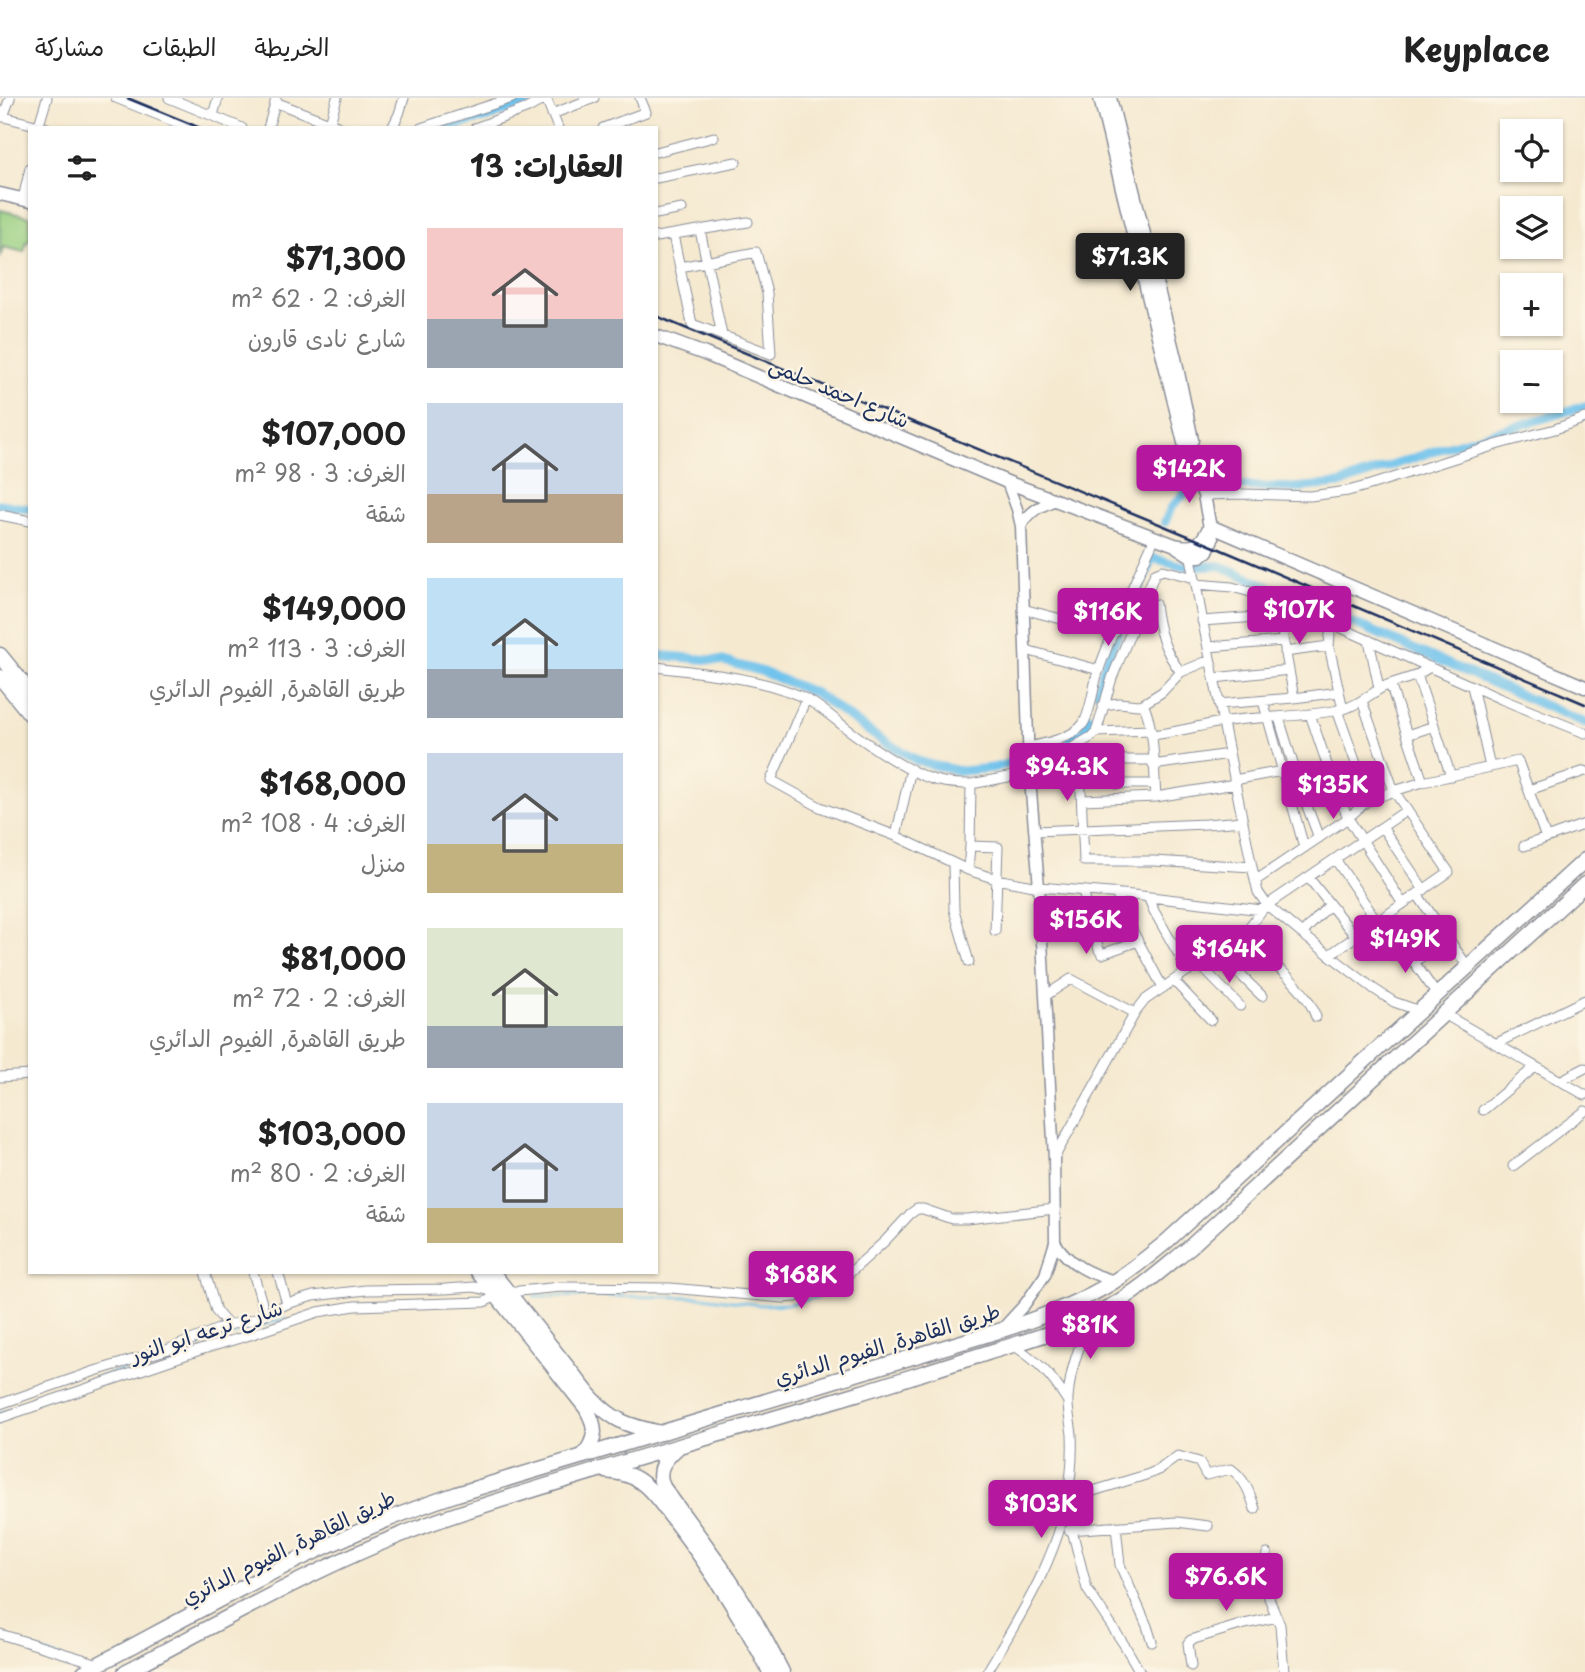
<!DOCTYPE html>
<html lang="ar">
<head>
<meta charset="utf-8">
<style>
  :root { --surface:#fff; --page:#f6f6f6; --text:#222; --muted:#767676; --line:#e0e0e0; --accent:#b5179e }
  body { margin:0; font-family:"Playpen Sans","Playpen Sans Arabic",sans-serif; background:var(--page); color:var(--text); direction:rtl; height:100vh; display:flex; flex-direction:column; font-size:26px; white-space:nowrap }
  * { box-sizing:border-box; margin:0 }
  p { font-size:23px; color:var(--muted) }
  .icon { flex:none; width:38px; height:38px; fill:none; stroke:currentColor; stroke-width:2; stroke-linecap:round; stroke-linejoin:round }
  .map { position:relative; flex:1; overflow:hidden; direction:ltr }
  .side { position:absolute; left:28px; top:28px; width:630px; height:1148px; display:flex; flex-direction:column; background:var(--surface); border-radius:0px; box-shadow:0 2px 5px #0004; direction:rtl }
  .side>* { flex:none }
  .controls { position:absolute; left:1500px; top:21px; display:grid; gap:14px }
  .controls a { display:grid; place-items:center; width:63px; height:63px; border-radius:0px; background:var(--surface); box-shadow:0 2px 5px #0004; font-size:35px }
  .price { position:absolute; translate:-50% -60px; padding:0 16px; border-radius:7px; background:var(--accent); color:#fff; font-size:23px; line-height:46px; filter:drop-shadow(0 2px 4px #0008) }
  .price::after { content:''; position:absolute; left:50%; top:42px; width:21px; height:16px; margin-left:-10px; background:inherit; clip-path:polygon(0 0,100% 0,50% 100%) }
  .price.on { background:#222; color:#fff }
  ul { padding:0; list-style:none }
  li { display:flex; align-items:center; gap:21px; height:175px; padding:0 35px }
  li span { display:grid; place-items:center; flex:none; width:196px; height:140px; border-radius:0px; color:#555 }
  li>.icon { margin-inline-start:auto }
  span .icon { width:84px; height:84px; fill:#fffc; stroke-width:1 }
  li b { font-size:30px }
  h2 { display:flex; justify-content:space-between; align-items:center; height:84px; padding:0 35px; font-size:30px }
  header { display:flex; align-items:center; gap:42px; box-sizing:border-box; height:98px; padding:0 35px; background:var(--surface); border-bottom:2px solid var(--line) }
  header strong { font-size:33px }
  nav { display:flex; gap:38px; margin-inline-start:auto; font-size:24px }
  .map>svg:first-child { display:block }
  .green { fill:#98cf81; stroke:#5a7f70; stroke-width:2 }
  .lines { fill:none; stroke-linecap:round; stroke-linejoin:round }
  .stream { stroke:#70c2ec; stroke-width:2.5 }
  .canal { stroke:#70c2ec; stroke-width:9 }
  .minor-casing { stroke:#888c97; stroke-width:11 }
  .tertiary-casing { stroke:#888c97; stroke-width:13 }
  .secondary-casing { stroke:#888c97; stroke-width:15 }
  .primary-casing { stroke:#888c97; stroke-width:17 }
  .trunk-casing { stroke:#888c97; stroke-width:17 }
  .minor { stroke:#fff; stroke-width:9 }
  .tertiary { stroke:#fff; stroke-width:10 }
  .secondary { stroke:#fff; stroke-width:12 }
  .primary { stroke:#fff; stroke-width:14 }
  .trunk { stroke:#fff; stroke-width:14 }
  .rail { stroke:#1b2f5e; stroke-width:2.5 }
  .labels { text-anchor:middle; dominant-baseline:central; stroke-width:5; stroke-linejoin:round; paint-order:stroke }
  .street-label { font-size:21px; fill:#1b2f5e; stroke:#fcf5e5 }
</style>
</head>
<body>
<header>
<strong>Keyplace</strong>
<nav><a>الخريطة</a><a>الطبقات</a><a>مشاركة</a></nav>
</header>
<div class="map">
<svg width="1585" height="1574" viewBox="0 0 1585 1574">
  <rect width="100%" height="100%" fill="#fcf5e5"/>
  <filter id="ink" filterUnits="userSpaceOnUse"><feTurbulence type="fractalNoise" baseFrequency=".0143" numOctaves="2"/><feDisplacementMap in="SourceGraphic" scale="14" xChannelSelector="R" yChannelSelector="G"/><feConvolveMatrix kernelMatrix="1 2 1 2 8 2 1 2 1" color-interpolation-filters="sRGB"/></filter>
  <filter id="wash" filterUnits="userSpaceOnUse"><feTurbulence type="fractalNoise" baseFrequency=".00686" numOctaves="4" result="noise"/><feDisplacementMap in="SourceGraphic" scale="28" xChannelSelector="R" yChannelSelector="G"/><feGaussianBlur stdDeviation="1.57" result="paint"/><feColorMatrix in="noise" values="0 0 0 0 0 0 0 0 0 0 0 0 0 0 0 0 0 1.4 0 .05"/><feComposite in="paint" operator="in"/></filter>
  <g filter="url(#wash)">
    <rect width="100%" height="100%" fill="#f5e9d0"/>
    <path class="green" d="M0,112L30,119V143H27L24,154L3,149L0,160Z"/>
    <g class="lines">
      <path class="stream" d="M534,1198L703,1199L761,1207L791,1206L825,1197L832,1192
        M0,1315L106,1277L286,1220
        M13,1544L63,1561"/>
      <path class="canal" d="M446,30L488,19L538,0
        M1206,387L1294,390L1339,386L1449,348L1585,308
        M0,406L30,411
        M1165,424L1171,410L1188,392
        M656,557L723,563L760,573L815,595L877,639L918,663L941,669L961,673L993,670L1028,660L1056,645
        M1097,593L1107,560L1141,488L1152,460L1184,468H1221L1585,625
        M1069,640L1084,634L1089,619"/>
    </g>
  </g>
  <g filter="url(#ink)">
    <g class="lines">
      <defs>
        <path id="minor" d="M116,0L190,30
          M169,0L242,30
          M275,4L342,30
          M552,16L594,0
          M213,17L218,0
          M0,18L47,30
          M3,19L10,0
          M330,25L337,0
          M38,30L47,0
          M268,30L276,2
          M392,30L399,16L404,0
          M421,30L512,0
          M475,30L528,10L546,0L558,30
          M603,30L646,14L640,0
          M656,54L714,39
          M656,80L736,64
          M23,101L30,70
          M656,116L682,111
          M700,132L722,237
          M673,137L692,226L771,256L767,195L756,154L680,169
          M656,139L748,124
          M1204,397L1243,396L1310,398L1348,393L1370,387L1499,346L1555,331L1585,320
          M0,417L30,423
          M1190,454L1203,525L1252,769L1258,794L1267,807L1302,836L1374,891L1394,904L1420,913
          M1196,486L1232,489L1276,501L1501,601L1585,635
          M1276,501L1294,600
          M1143,503L1155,506C1158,531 1164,554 1181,574L1210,562
          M1023,511L1114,535
          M1202,523L1257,519
          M1331,525L1329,548L1343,611
          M1369,542L1379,590
          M1208,549L1283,543
          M1026,552L1099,572
          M1285,554L1329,548
          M656,569C702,575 767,580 808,602C822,610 833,620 846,630C869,647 912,677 939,683C950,686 961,686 971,686L970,748L968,772L996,781L1039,789L1133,797L1262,812
          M1417,577L1451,678
          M1214,580L1289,572
          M1390,586L1415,578L1430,569
          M1472,588L1490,669
          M806,601L771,682L820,709L896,738L968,772
          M1263,603L1304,749
          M1362,603L1394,693L1423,684L1518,663L1546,740
          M1143,606L1162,594L1181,574
          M1219,606L1294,600L1339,594
          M1103,607L1119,605L1138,607L1143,606C1155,629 1154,673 1156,699
          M1310,616L1332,681L1348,720L1403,806
          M1279,620L1302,695L1319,740
          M1096,634L1151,632
          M1151,637C1180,634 1208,625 1236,622C1272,618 1308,619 1343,611C1361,607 1373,592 1390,586L1423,684
          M1407,637L1434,628
          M1079,646L1084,763H1154L1252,769
          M1028,649C1044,646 1073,640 1083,626C1091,614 1093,589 1098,574C1114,528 1135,484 1155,439
          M1110,662H1153
          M1153,667L1229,656
          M1332,681L1358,671L1337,612
          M1234,682L1282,673
          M971,686L1029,675L1091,639L1096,634L1098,628L1112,580L1155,475L1163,472L1195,480
          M1117,686H1155
          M1529,692L1585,673
          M1082,702L1156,699L1235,686
          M1382,729L1424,792
          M1035,733L1206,726L1243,723
          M896,738L911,671
          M970,748L998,749L995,833
          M1524,748L1585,726
          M1335,761L1377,823
          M953,766L954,812L969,864
          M1308,779L1355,838
          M1255,783L1348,720L1366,704L1394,693L1449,774L1329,857
          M1083,793L1099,852L1102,856L1138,843
          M1116,795L1128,824L1163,890
          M1417,796L1468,869
          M1148,799L1154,813L1188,873
          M1302,836L1329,807
          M1238,839C1265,861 1305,884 1316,919
          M1398,841L1437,897
          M1217,854L1262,898
          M1414,864L1448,840
          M1199,866L1240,908
          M1174,883L1211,922
          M1045,898L1071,881L1135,915
          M1444,916L1585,997
          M1495,946L1585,902
          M0,979L30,977
          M1560,983L1585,970
          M1483,1012L1535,969
          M1054,1060L1135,915L1145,902L1247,832L1262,812L1267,807L1407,712
          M1513,1068L1585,1013
          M205,1174L216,1213L228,1227
          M253,1174L265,1216
          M278,1174L287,1206
          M509,1196L519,1193L561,1189L670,1190L784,1200L796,1199L834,1185L845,1179L885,1143L910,1116L917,1111H923L952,1121H967L1055,1111
          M1013,1247C1039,1264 1050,1276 1067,1302
          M0,1306L95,1273L169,1251L228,1227L255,1221L287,1206L313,1198L366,1192L445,1191L474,1189L488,1192L497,1198L484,1204L355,1208L318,1214L250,1237L200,1252L0,1320
          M1067,1401L1149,1376L1160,1371L1178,1358L1199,1364L1206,1377L1231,1371C1245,1381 1250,1395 1255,1411
          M1116,1428L1120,1467L1147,1528L1152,1544
          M1069,1432L1177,1424L1208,1428
          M1072,1432L1087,1491L1125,1548L1140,1574
          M1267,1456L1263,1478L1269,1500L1280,1527L1284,1574
          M0,1536L99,1566
          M1191,1568L1188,1545L1191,1542L1240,1527L1277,1519
          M987,1574C1019,1520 1056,1463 1067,1401C1071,1380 1073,1358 1072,1337C1071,1325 1067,1312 1068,1300C1070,1271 1080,1245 1092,1218"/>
        <path id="tertiary" d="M1021,428C1031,412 1039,409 1055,402
          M1055,1144C1069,1167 1090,1176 1115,1183
          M1003,1230L1025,1206L1045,1177L1055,1144L1054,1060L1039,789L1029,670L1021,428L1017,411L1007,384"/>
        <path id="secondary" d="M1100,0L1187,357L1204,397L1212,441L1207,453L1200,458H1191L1177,449
          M1110,0L1175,260L1192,342
          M0,96L30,103
          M656,238L705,256L1007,384L1175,447C1196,452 1201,446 1210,428
          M1210,428L1585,589"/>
        <path id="primary" d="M0,557L30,594
          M0,579L30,616
          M478,1174L586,1310C597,1329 597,1341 583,1358
          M492,1174L591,1299C614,1324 629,1328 661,1335"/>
        <path id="trunk" d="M678,1349C665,1361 655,1371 663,1389C682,1416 703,1442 721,1469C744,1503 764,1538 782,1574
          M606,1373C619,1375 631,1376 641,1384C655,1394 665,1411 676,1425C712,1472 743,1521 770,1574
          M84,1574C205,1510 326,1439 457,1396L1002,1232C1040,1220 1079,1205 1113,1184C1132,1172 1149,1158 1166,1144L1585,762
          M125,1574C234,1517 342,1454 460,1415C592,1372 726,1335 859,1295C902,1282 944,1268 987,1255C1029,1242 1072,1230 1111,1208C1140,1192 1164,1170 1190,1149L1585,786"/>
      </defs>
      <use href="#minor" class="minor-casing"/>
      <use href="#tertiary" class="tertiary-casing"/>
      <use href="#secondary" class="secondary-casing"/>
      <use href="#primary" class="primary-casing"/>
      <use href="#trunk" class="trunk-casing"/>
      <use href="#minor" class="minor"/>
      <use href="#tertiary" class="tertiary"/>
      <use href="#secondary" class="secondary"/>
      <use href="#primary" class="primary"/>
      <use href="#trunk" class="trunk"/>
      <path class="rail" d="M127,0L200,30
        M656,218L1210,447L1585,606"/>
    </g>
  </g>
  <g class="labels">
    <g class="street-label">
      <text transform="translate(840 293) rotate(23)">شارع احمد حلمى</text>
      <text transform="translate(206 1232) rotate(-18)">شارع ترعه ابو النور</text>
      <text transform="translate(887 1245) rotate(-17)">طريق القاهرة, الفيوم الدائري</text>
      <text transform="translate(288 1448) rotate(-26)">طريق القاهرة, الفيوم الدائري</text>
    </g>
  </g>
</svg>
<div class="controls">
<a><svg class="icon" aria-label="locate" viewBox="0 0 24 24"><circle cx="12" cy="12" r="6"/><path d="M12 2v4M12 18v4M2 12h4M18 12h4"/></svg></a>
<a><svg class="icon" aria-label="layers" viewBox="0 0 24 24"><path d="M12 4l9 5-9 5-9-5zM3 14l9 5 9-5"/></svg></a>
<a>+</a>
<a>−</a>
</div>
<b class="price on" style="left:1130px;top:195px">$71.3K</b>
<b class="price" style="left:1189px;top:407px">$142K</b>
<b class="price" style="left:1299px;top:548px">$107K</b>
<b class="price" style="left:1108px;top:550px">$116K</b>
<b class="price" style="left:1067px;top:705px">$94.3K</b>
<b class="price" style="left:1333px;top:723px">$135K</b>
<b class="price" style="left:1086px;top:858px">$156K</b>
<b class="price" style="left:1405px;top:877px">$149K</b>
<b class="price" style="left:1229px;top:887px">$164K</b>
<b class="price" style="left:801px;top:1213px">$168K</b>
<b class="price" style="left:1090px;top:1263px">$81K</b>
<b class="price" style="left:1041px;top:1442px">$103K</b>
<b class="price" style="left:1226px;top:1515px">$76.6K</b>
<section class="side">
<h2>العقارات: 13<svg class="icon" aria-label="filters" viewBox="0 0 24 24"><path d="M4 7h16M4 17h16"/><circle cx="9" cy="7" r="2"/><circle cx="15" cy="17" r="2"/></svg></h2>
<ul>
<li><span style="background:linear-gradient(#f6c9c9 65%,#9aa5b1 0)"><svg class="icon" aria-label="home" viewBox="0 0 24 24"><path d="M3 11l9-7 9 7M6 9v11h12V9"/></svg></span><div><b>$71,300</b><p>الغرف: 2 · 62 m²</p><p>شارع نادى قارون</p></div></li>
<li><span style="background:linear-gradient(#c9d6e8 65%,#b9a48a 0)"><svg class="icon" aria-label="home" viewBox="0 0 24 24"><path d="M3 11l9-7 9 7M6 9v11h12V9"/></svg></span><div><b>$107,000</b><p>الغرف: 3 · 98 m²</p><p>شقة</p></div></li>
<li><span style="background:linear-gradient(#bfe0f5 65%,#9aa5b1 0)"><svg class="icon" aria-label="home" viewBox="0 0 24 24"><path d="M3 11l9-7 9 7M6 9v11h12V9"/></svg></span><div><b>$149,000</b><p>الغرف: 3 · 113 m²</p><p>طريق القاهرة, الفيوم الدائري</p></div></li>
<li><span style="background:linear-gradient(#c9d6e8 65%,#c2b280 0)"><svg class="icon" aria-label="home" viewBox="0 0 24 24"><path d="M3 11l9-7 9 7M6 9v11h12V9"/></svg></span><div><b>$168,000</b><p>الغرف: 4 · 108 m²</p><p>منزل</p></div></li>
<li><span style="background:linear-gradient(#dfe7d0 70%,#9aa5b1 0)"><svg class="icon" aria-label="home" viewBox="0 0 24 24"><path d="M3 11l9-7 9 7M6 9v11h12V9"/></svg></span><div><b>$81,000</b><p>الغرف: 2 · 72 m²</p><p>طريق القاهرة, الفيوم الدائري</p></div></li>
<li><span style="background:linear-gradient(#c9d6e8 75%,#c2b280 0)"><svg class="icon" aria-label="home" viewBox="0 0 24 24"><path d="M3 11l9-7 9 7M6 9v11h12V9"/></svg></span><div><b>$103,000</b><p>الغرف: 2 · 80 m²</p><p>شقة</p></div></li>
</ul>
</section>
</div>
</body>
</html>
